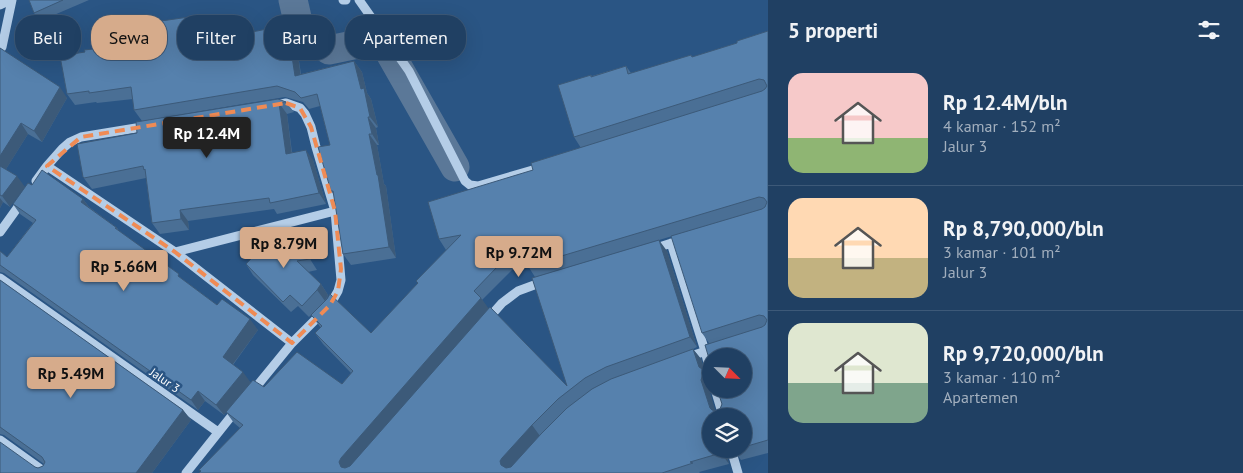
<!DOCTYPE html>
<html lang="id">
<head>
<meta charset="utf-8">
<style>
  :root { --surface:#204063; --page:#284769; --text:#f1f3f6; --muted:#a2afbe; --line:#3d5978; --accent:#d6ab8b }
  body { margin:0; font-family:"PT Sans",sans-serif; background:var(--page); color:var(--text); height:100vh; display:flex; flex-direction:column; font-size:19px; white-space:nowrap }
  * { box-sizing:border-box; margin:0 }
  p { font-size:16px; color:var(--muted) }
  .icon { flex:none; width:28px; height:28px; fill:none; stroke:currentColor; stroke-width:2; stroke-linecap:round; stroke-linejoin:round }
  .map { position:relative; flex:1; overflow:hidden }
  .panel { display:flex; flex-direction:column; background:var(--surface); width:475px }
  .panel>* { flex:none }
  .guide { position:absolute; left:15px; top:15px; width:475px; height:45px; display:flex; gap:10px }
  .needle { width:32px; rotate:114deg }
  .buttons { position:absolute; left:702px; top:348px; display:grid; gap:10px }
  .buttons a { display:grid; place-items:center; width:50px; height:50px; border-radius:50%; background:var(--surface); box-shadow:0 5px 20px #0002,0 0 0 1px var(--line); font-size:25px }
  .price { position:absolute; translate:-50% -42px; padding:0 11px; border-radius:5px; background:var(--accent); color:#111; font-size:16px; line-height:32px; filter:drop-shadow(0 1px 2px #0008) }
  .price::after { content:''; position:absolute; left:50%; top:30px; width:15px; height:11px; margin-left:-8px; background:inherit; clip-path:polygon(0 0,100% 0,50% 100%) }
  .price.current { background:#222; color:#fff }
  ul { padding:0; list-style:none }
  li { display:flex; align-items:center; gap:15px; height:125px; padding:0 20px }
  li+li { border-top:1px solid var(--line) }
  li span { display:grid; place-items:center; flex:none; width:140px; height:100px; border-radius:15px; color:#555 }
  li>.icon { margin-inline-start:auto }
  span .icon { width:60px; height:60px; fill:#fffc; stroke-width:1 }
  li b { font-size:21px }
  h2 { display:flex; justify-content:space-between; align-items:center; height:60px; padding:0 20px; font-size:21px }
  .pill { padding:0 18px; border-radius:20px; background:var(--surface); box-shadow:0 5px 20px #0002,0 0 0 1px var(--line); font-size:18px; line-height:45px }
  .pill.current { background:var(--accent); color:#111 }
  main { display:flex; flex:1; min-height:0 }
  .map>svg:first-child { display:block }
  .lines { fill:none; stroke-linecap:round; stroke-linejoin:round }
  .canal { stroke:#5b7898; stroke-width:29 }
  .minor { stroke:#b4cde7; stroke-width:9 }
  .wall { fill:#4a6f95; fill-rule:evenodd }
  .shaded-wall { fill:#3c5a79 }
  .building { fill:#5681ad; stroke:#3c5a79; fill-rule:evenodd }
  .marked { fill:none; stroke:#ef8b55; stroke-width:4; stroke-dasharray:10 6; stroke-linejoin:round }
  .labels { text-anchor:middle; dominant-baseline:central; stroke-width:5; stroke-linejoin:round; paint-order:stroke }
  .street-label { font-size:12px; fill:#fff; stroke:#2a5584 }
</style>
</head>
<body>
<main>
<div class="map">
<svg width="768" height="473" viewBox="0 0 768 473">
  <rect width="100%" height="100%" fill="#2a5584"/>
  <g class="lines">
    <path class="canal" d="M293,0L300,30L329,50L382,39L455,167"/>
    <path class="minor" d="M343,0H346
      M359,0L409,71L465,181L470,185L478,186L543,167
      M0,5L10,0
      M0,50L2,47L12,0
      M47,166L175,252L292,343
      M36,181L47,166L62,149L70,142L81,137L148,126
      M0,232L23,200
      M671,243L705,351L711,374
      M653,249L684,239
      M175,252L335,211
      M0,278L218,432
      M487,320L502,303L518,291L545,281
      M688,357L718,347
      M715,389L723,416
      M252,392L292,343L330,305L338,291L341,280L335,211L316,147L311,127L305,114L300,108L286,103L277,105
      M0,440L46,473
      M731,449L738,473
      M186,473L237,409"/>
  </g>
  <path class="wall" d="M29,0H89L40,21L34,13Z
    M203,15L211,26L212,32L244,33L280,39L297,48L301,74L354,61L362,72L367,93L371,99L378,127L376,128L379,145H377L384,184L386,186L396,258L351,265L343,254L334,195L331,191L330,145L320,106L309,109L303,102L285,97L142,121L134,110L133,99L97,103L96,102L75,105L67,94L85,52L122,46L123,48L164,41Z
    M768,31V453L741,460L733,449H744V416H711V449H725L729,464L699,472L700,473H199L240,428L234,423L226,412L224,415L205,401L198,410L4,273L0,272V251L7,257L33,223L20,214L13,204L32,185L83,199L89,207L117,228L120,232L182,279L217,305L258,330L233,365L251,383L264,387L342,384L351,373L323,344L315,333L321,328L311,315L309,317L298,306L291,312L253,275L246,264L310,259L317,270L308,272L321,284L328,295L326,300L371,333L418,283L416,281L447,250H446L439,239L533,170L581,148L574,137L591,75L592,76L626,66L631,73L693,57L737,43ZM763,209L702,333L709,343L710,362L708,368L704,369L701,359L693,349L697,347L667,251L567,386L488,309L482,300L525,257L528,266L535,277ZM711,356L722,404L720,409L717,411H715L709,390L710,385L711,384Z
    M0,48L67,98L42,142L28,134L6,169L10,207L3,202L0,208Z
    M286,102L294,112L287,114L292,152L313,160L326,204L277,214L274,209L188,221L189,230L160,234L152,223L146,178L92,189L83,177L137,133Z
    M0,280L183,410L191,420L152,473H0L35,467L38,468L43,466L44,464L4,435L0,434Z"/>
  <path class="shaded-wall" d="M203,15L211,26L213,43L206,32Z
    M272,28L280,39L275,40Z
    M289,37L297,48L302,86L295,76Z
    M354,61L362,72L367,93L371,99L378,127L370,117L361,89Z
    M60,87L67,98L42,142L34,131Z
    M279,103L287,114L293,164L286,154Z
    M368,117L376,128L379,145L372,134Z
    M21,123L28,134L3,174L0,169V156Z
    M369,134L377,145L384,184L386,186L396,258L389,247L377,175Z
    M306,150L313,160L326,204L319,193Z
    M17,176L25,187L10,207L2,196Z
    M0,198L3,202L0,208Z
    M83,199L91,210L81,202Z
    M180,210L188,221L189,230L181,219Z
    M659,240L667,251L697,347L690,337Z
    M321,284L328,295L325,301L317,290Z
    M481,298L489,309L347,472L341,467L339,462L341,458Z
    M250,319L258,330L230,368L223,357Z
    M693,349L701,359L705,373L699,367Z
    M243,372L251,383L224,415L216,405Z
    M703,374L710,385L709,390L717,416L710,408L701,380Z
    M198,391L205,401L198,410L191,400Z
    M183,410L191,420L152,473H136Z
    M532,425L540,436L508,472L501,465L500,461L502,458Z
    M720,449H725L729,464L721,453Z"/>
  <path class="building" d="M29,0H63L34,13Z
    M203,15L206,32L241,29L242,34L272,28L275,40L289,37L295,76L354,61L361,89L364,88L370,117H368L372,134H369L377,175H378L389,247L343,254L333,191H331L318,147L330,145L317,94L301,98L295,92L277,86L134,110L131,87L89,93V91L67,94L60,56L85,52L84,50L122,46V48L164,41L161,21Z
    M768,31V440L744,447V416H711V449H720L721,453L690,462L693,463L662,473H199L201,471L199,470L243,425L226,412L253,380L264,387L297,352L342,384L353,371L315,333L322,326L311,315L327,299L330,294L371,333L418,283L416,281L461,235L439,239L428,202L533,170L531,163L762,91L765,89L767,86L764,80L759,79L574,137L558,85L591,75V77L626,66L628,74L691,55L692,57L737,43V41ZM759,197L764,198L767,202L765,207L762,209L671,236L702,333L759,315L764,316L767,320L765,325L762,327L705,345L710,362L708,368L702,369L699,367L693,349L611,379L592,389L567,408L541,434L511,467L506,468L501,465L500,461L502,458L532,425L558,399L585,378L606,367L690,337L659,240L532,278L567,386L490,307L350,466L345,468L341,467L339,462L341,458L481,298L474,291L520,243L528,266ZM711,356H744V389H717L722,404L720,409L717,411L712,410L710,408L701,380L703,374L705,373L709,372L711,374Z
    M0,48L60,87L34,131L21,123L0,156Z
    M278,99L286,102L279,103L286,154L306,150L319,193L270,203L269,198L180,210L181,219L152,223L145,169L144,170L143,166L84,178L83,177L77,144L137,133L136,122Z
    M0,166L17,176L2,196L0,195Z
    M42,170L83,199L81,202L117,228H115L179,274L178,276L217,305L222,299L250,319L223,357L243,372L216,405L198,391L191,400L0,265V251L7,257L36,220L13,204L28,183L32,185Z
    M279,229L310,259L297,261L321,284L317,290L302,306L290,295L283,302L246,264Z
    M0,280L183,410L136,473H0V442L35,467L38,468L43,466L45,462L42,457L0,427Z"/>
  <path class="marked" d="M286,103L300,108L311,127L335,211L341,269L338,291L330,305L292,343L175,252L47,166L81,137Z"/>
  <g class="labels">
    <g class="street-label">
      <text transform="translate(165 380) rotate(35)">Jalur 3</text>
    </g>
  </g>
</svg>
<div class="buttons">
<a><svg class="needle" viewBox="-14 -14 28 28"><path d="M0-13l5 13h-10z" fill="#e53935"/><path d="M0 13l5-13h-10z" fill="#a2afbe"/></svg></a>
<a><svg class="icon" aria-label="layers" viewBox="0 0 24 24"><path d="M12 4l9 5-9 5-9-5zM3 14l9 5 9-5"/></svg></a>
</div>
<b class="price current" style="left:207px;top:159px">Rp 12.4M</b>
<b class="price" style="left:284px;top:269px">Rp 8.79M</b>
<b class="price" style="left:519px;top:278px">Rp 9.72M</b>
<b class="price" style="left:124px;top:292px">Rp 5.66M</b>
<b class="price" style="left:71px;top:399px">Rp 5.49M</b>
<div class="guide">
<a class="pill">Beli</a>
<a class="pill current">Sewa</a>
<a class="pill">Filter</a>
<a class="pill">Baru</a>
<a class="pill">Apartemen</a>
</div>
</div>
<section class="panel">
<h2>5 properti<svg class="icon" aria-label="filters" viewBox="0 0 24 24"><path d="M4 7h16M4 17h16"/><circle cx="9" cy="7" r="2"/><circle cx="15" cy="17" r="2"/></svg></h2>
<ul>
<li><span style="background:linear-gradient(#f6c9c9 65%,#8fb573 0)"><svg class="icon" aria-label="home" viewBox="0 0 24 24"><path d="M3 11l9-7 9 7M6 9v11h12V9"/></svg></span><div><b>Rp 12.4M/bln</b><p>4 kamar · 152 m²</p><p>Jalur 3</p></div></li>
<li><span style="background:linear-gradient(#ffd9b3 60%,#c2b280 0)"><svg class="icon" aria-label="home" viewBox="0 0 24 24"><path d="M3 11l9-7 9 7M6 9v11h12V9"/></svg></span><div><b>Rp 8,790,000/bln</b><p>3 kamar · 101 m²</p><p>Jalur 3</p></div></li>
<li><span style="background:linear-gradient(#dfe7d0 60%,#7fa58c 0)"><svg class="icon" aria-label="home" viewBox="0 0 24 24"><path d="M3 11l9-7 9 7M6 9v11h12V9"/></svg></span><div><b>Rp 9,720,000/bln</b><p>3 kamar · 110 m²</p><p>Apartemen</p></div></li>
</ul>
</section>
</main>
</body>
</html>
